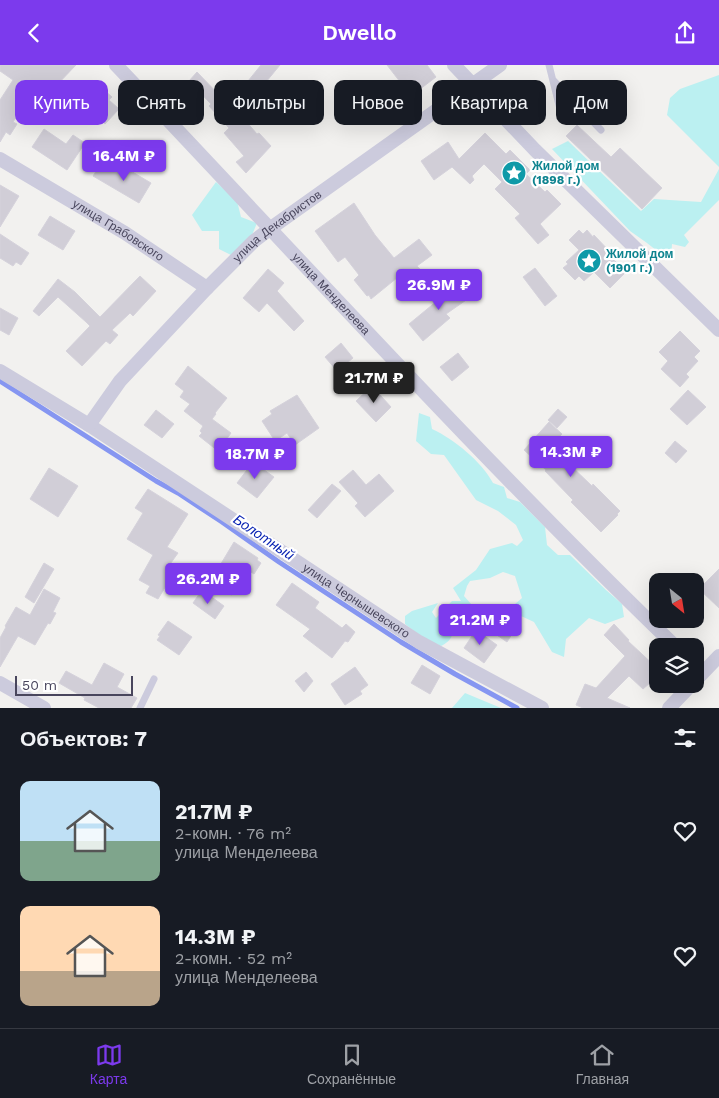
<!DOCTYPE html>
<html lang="ru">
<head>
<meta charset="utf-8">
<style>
  :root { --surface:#171b24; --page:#20242c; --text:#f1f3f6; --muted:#9ea1a6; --line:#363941; --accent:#7c3aed }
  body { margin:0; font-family:"Work Sans",sans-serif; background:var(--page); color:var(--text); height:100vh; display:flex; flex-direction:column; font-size:19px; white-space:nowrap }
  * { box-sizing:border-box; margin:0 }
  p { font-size:16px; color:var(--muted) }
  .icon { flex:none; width:28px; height:28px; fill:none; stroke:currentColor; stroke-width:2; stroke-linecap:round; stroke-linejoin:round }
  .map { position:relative; height:643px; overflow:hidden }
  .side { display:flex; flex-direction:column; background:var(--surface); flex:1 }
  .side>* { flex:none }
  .banner { position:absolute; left:15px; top:15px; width:690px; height:45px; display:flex; gap:10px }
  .needle { width:32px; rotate:150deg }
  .fabs { position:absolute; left:649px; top:508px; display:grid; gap:10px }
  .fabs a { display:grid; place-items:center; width:55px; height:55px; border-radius:10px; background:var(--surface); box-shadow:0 5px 20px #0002; font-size:25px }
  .scale { position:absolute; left:15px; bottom:12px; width:118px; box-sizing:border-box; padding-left:5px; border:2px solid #49465d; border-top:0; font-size:14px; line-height:18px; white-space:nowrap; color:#49465d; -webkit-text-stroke:4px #fff; paint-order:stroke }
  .price { position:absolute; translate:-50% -42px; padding:0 11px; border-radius:5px; background:var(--accent); color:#fff; font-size:16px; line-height:32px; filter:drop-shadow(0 1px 2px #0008) }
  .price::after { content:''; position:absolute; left:50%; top:30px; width:15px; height:11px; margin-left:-8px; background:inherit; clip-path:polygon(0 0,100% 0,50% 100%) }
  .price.active { background:#222; color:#fff }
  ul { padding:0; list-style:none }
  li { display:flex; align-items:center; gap:15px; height:125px; padding:0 20px }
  li span { display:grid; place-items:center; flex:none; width:140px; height:100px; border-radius:10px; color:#555 }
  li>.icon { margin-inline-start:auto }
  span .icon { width:60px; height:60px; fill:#fffc; stroke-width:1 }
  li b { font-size:21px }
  h2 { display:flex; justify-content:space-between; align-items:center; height:60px; padding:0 20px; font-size:21px }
  .tag { padding:0 18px; border-radius:10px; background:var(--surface); box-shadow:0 5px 20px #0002; font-size:18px; line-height:45px }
  .tag.active { background:var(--accent); color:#fff }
  header { display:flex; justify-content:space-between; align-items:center; height:65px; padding:0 20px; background:var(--accent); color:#fff; font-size:22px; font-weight:600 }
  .tabs { display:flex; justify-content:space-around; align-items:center; height:70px; border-top:1px solid var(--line); background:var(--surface); font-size:14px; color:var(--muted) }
  .tabs a { display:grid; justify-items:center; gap:2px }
  .tabs .active { color:var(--accent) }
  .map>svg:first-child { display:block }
  .green { fill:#bbf0f1 }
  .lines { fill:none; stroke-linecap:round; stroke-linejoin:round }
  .stream { stroke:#8696f1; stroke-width:5 }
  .building { fill:#d1ced7; stroke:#d5d2db }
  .service { stroke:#cccbdd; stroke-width:7 }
  .minor { stroke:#cccbdd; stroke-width:14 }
  .labels { text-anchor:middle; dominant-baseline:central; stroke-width:4.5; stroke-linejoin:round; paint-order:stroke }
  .culture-label { font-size:12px; font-weight:bold; fill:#0d838f; stroke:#fff; text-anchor:start }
  .street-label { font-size:12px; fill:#49465d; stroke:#fff }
  .water-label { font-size:14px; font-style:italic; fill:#051fb1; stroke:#fff }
</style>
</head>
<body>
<header><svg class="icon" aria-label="back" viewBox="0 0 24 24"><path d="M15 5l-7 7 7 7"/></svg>Dwello<svg class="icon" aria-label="share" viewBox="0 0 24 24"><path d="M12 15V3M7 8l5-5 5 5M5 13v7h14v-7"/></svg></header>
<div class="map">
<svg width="719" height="643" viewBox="0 0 719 643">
  <rect width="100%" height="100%" fill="#f2f1ef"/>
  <path class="green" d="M719,10V102L667,50L670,33L680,24Z
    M568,76L641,146L654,134L701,137L719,104V135L684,170L689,177L685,182L672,179L671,193H666L647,178L630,166L552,84Z
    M216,117L237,136L241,152L257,158L252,170L233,191L219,184V166H202L192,150Z
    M419,348L430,352L432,364C454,374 482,397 493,418L504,422L507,433L520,437L545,462L547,480L558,490H570L606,525L622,539L624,552L605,559L589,553L566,574L564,592L552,587L534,557L508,545L522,533L515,511L503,507L490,513L470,516L467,521L464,531L472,540C468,547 462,549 457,555C452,560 454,564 452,570C451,575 445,579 441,581L423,573L405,559V551L412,546L438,538L432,547L436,553L452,536H461L453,523L476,505L490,484L512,478L517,481L523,475L516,460L498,446L476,435L444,390L431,389L416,376Z
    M465,628L501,643H452Z"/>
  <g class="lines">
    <path class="stream" d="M0,316L156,416L178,428L222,457L279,497L401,577L455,609L517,643"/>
  </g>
  <path class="building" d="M0,0H76L54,23L59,27L47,45L29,32L13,57L17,59L10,70L6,67L0,77V35L13,15L0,6Z
    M261,0H280L266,17L278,29L267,39L256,27L238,47L257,69L259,68L271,81L246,108L236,97L244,91L224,68L229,63L209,41L211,39L189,16L197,7L220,31L238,15L244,21Z
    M387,0H427L436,12L411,31Z
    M96,18L112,32L109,35L119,44L105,59L80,36Z
    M382,39L388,49L371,59L365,49Z
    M577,60L611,92L620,83L662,123L642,144L566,71Z
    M44,64L66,79L73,70L85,78L67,105L32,82Z
    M485,68L506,89L510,85L530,105L526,109L545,127L547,125L561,139L540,159L549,170L538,179L515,153L520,149L495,124L502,117L484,99L472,111L474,115L470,119L452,102L434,115L421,96L448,77L459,94Z
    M101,99L117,108L118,106L120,107L124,102L151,118L139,138L93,111Z
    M0,120L19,131L0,162Z
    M354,138L375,170L394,193L419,174L432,190L417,201L423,207L411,217L403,208L371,234L369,230L367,231L354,215L359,210L345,192L338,197L315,166Z
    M50,151L75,166L63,185L38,170Z
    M579,165L583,169L587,165L593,172L594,170L612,189L610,191L626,207L610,223L594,207L584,216L579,211L575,215L563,203L568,199L566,197L579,185L569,175Z
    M0,169L29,188L21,200L16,197L13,201L0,193Z
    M535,203L557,231L545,241L523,212Z
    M268,204L284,218L277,226L304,256L294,266L267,238L259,247L243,233Z
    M140,211L156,226L133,251L130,248L112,265L118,270L110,279L106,276L82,301L66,286L90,261L86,257L58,232L39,251L33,246L58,214L75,227L100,252Z
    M454,216L457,221L460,219L469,233L446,249L450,253L423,276L409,259L443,231L440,225Z
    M0,243L18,253L9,270L0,265Z
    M680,266L700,286L694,292L698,296L686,309L689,312L680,322L661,304L668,296L659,287Z
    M341,278L353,293L337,306L325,292Z
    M458,288L469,302L452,316L440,302Z
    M188,301L227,333L215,348L216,349L212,354L231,368L218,386L199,371L202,368L200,366L203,361L184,346L190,339L180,332L184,326L175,319Z
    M372,321L391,342L376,357L356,336Z
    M688,325L706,342L687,360L670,344Z
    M297,330L319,363L295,380L287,368L275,376L262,356L272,349L270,346Z
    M558,344L567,352L557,363L548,355Z
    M156,345L174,359L162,373L144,360Z
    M549,357L562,369L557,374L575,390L568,398L592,421L593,419L620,446L617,449L618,450L601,467L571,437L573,435L545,406L546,405L524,385Z
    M675,376L687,386L676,398L665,388Z
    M253,397L274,412L257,433L237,418Z
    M49,403L78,421L58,452L30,434Z
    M353,405L366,420L379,409L394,426L365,452L355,441L358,438L339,417Z
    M332,419L341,426L317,453L308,445Z
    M148,424L188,449L167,482L178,488L168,502L175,506L158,534L146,528L150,521L139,515L153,490L127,474L143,448L135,443Z
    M234,477L258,493L257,495L261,498L254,509L251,507L238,527L235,526L232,530L222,524L230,509L219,502Z
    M44,498L54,504L34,538L25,532Z
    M719,504V543L699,524Z
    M292,518L319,537L315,543L342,563L346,559L355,567L348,577L345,576L332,593L303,571L310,564L276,540Z
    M44,524L60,533L53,547L56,548L50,559L48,558L35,580L18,571L0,602V573L6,562L5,561L16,542L30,550Z
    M202,525L224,541L215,554L193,538Z
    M168,556L192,572L179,590L157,575L160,571L158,570Z
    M501,557L514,566L507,577L494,568Z
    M614,559L629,575L628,576L658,604V611L643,624L629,611L607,633L630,643H583L576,640L585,619L596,623L625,591L604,570Z
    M476,565L497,580L484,598L464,583Z
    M104,598L124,609L117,622L137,633L131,643H99L84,635L85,633L59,618L66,606L92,620Z
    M422,600L440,611L430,629L411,618Z
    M355,602L368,620L360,626L362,629L345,640L331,619Z
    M306,607L313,616L304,627L295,616Z"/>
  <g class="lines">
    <path class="service" d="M549,0L561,48
      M553,15L601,65
      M140,643L154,614"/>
    <g class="minor">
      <path id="s1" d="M116,0C301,195 482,395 675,581"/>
      <path d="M454,0L535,85L719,265"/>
      <path id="s2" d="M0,94L125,168L207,223"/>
      <path id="s3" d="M0,306L89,360L419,577L542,643"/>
      <path id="s4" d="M89,360L120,316L207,223L254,176L271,163L500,0"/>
      <path d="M695,616L719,591"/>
      <path d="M0,618L44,643"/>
      <path d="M669,643L692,619"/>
    </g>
  </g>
  <defs>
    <symbol id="sight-disc" viewBox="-11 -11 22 22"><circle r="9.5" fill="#0f9aa8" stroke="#fff"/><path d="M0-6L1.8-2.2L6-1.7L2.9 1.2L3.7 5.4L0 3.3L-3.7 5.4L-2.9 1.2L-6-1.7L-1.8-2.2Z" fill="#fff"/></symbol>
  </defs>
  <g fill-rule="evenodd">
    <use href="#sight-disc" x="500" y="94" width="28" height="28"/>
    <use href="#sight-disc" x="575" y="182" width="28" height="28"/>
  </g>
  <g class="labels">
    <g class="culture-label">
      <text x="532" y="101">Жилой дом<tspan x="532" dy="14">(1898 г.)</tspan></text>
      <text x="606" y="189">Жилой дом<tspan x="606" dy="14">(1901 г.)</tspan></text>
    </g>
    <g class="street-label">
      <text stroke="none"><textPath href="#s4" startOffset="275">улица Декабристов</textPath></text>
      <text stroke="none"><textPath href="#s2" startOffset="138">улица Грабовского</textPath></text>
      <text stroke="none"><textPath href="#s1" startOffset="314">улица Менделеева</textPath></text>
      <text stroke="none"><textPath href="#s3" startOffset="424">улица Чернышевского</textPath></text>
    </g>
    <g class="water-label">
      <text transform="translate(264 472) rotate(34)">Болотный</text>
    </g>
  </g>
</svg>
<div class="fabs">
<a><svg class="needle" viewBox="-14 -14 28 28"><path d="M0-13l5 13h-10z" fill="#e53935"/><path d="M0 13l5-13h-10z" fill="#9ea1a6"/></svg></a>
<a><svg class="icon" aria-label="layers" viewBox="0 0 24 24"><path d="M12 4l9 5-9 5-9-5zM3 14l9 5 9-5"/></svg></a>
</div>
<div class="scale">50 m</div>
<b class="price" style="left:124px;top:117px">16.4M ₽</b>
<b class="price" style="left:439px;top:246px">26.9M ₽</b>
<b class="price active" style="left:374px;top:339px">21.7M ₽</b>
<b class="price" style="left:571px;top:413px">14.3M ₽</b>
<b class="price" style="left:255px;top:415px">18.7M ₽</b>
<b class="price" style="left:208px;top:540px">26.2M ₽</b>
<b class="price" style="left:480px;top:581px">21.2M ₽</b>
<div class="banner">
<a class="tag active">Купить</a>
<a class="tag">Снять</a>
<a class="tag">Фильтры</a>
<a class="tag">Новое</a>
<a class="tag">Квартира</a>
<a class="tag">Дом</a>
</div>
</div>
<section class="side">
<h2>Объектов: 7<svg class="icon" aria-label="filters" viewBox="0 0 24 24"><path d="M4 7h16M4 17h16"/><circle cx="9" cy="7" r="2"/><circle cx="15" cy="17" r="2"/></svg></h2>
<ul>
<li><span style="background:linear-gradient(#bfe0f5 60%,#7fa58c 0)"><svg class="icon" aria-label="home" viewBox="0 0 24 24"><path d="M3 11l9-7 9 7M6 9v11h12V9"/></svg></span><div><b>21.7M ₽</b><p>2-комн. · 76 m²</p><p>улица Менделеева</p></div><svg class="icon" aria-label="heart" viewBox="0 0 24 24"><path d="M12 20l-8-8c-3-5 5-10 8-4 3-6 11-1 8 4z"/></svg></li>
<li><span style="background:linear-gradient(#ffd9b3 65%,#b9a48a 0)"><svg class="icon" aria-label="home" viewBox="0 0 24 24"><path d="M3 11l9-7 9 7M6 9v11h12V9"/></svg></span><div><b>14.3M ₽</b><p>2-комн. · 52 m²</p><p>улица Менделеева</p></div><svg class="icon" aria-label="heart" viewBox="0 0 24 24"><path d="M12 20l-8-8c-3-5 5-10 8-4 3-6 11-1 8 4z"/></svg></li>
</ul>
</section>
<nav class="tabs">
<a class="active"><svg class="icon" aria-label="map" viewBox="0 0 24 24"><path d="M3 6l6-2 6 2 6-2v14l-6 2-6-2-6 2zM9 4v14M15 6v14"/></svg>Карта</a>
<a><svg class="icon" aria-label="saved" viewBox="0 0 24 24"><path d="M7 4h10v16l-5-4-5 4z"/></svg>Сохранённые</a>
<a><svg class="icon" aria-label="home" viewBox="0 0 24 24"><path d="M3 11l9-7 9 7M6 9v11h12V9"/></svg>Главная</a>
</nav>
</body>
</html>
